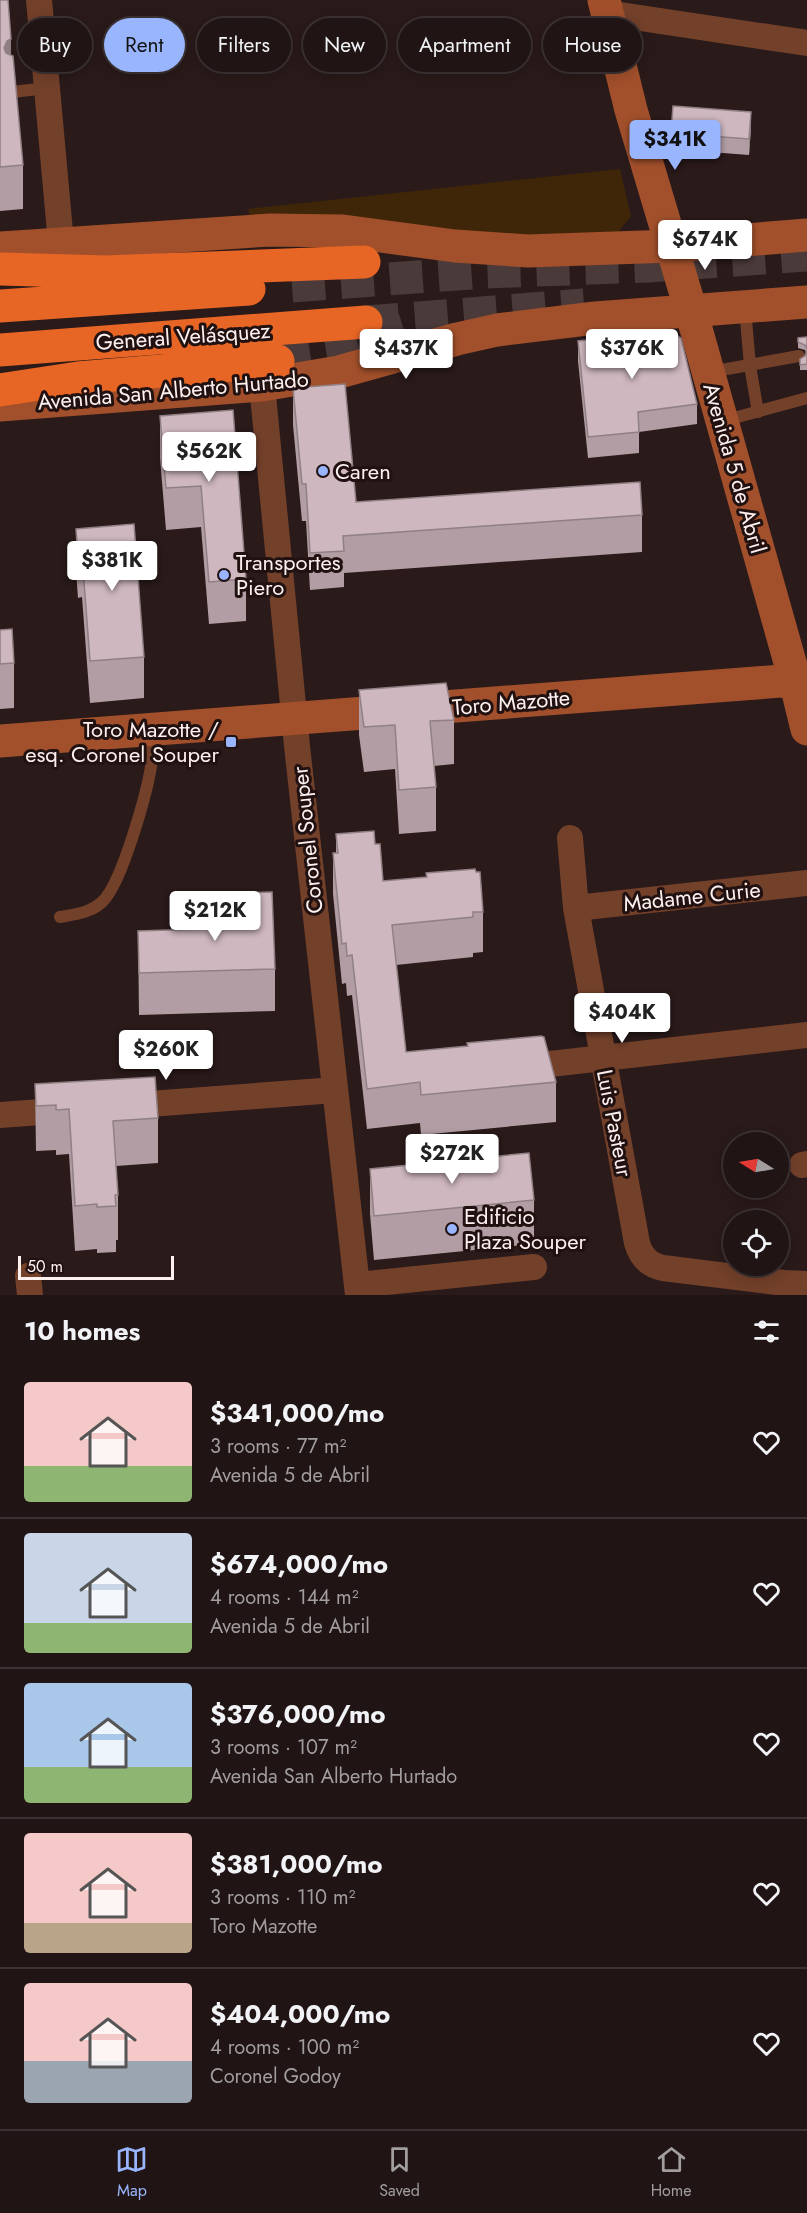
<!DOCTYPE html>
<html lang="en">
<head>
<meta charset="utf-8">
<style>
  :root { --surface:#201414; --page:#281d1d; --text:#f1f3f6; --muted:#a29ea0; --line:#3d3334; --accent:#99b5fd }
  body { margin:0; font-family:Jost,sans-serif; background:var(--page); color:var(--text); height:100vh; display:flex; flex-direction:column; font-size:22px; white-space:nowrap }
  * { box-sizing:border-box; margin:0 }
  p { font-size:20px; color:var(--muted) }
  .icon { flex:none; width:33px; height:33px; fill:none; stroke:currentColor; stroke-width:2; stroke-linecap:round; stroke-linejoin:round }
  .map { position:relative; height:1295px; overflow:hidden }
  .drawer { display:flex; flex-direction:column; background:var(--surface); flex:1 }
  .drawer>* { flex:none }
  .guide { position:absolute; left:18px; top:18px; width:771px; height:54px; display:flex; gap:12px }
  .needle { width:39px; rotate:281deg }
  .buttons { position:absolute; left:723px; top:1132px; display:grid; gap:12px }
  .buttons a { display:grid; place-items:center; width:66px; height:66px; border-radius:50%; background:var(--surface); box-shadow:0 3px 15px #0003,0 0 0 2px var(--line); font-size:30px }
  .scale { position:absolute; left:18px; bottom:15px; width:156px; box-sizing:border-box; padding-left:6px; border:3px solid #fdf1f0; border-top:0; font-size:16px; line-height:21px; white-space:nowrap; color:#fdf1f0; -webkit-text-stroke:4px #211111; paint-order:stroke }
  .price { position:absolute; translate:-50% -51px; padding:0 14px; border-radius:6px; background:#fff; color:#222; font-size:20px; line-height:39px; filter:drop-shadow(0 2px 3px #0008) }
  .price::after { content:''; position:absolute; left:50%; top:36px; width:18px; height:14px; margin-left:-9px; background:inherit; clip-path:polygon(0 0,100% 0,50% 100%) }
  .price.on { background:var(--accent); color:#111 }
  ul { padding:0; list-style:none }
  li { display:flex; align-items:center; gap:18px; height:150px; padding:0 24px }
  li+li { border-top:2px solid var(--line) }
  li span { display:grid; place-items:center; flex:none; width:168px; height:120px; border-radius:6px; color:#555 }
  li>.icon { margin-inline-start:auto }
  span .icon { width:72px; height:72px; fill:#fffc; stroke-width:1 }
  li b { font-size:26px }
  h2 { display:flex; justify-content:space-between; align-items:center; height:72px; padding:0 24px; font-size:26px }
  .chip { padding:0 21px; border-radius:27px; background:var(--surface); box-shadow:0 3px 15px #0003,0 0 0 2px var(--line); font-size:21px; line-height:54px }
  .chip.on { background:var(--accent); color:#111 }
  .tab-bar { display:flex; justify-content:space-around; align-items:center; height:84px; border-top:2px solid var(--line); background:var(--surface); font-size:16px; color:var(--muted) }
  .tab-bar a { display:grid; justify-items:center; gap:3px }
  .tab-bar .on { color:var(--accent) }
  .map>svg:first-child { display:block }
  .green { fill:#3f2608 }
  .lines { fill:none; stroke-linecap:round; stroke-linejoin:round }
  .highway-tunnel { stroke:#4a3a3a; stroke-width:33; stroke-dasharray:33 16; stroke-linecap:butt }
  .lane { stroke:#73402a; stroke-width:12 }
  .street { stroke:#73402a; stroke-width:26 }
  .secondary { stroke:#a2502b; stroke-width:33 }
  .highway { stroke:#e86625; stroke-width:33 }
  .wall { fill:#b19da3 }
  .shaded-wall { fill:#908085 }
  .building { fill:#ceb7be; stroke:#908085; stroke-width:1.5 }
  .poi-dot { fill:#99b5fd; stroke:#211111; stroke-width:2 }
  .labels { text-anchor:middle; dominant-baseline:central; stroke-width:6; stroke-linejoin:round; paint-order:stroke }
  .street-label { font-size:22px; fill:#fdf1f0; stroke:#211111 }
  .poi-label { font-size:22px; fill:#fdf1f0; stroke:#211111; text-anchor:start }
</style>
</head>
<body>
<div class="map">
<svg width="807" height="1295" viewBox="0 0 807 1295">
  <rect width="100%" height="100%" fill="#2a1a1a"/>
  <path class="green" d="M620,169L631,216L613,239L405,229L362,217L251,220L248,209Z"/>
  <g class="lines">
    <path class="highway-tunnel" d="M292,286L485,272L648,266L807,255
      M366,322L584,305
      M278,361L333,352L404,330"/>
    <path class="lane" d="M12,92L47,88
      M745,308L750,366L758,412
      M710,372L799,356
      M723,421L807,398
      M60,917C76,914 90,913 102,902C122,884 149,787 152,759C153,750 151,740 151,731"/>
    <path class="street" d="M39,0L61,243
      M607,13L807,43
      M262,385L297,746L358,1295
      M570,838L576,908L637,1243C641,1257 649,1265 663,1268L784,1283L807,1284
      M576,908L807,883
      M550,1064L807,1035
      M123,1106L335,1090
      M0,1115L68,1110
      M802,1165L807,1164
      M28,1276L30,1295
      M357,1285L534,1267"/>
    <path class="secondary" d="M604,0L631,110L691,311L795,680L807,729
      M0,248L270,230L343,231L455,246L528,251L671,246L807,235
      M0,405L262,385L339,372L457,339L497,330L595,318L807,302
      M0,741L795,680"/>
    <path class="highway" d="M0,269L106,272L364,262
      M0,306L249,289
      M0,350L366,322
      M0,390L78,378L278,361"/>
  </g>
  <path class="wall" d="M0,0L11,55L23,165V209L0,211Z
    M751,128L749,155L671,149V133Z
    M807,337V370H800V359L805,356L806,353L805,350L798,348V338Z
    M578,341L697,404V424L639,432V453L588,458L578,361Z
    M293,388L356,502L642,515V552L344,573V587L310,590L306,521H302L293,425Z
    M233,410L246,579V621L209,624L201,527L166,530L160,458V416Z
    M76,529L144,657V698L90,703L82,597L78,598L76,571Z
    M0,630L14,663V708L0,709Z
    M359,690L454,720V764L434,766L436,787V831L399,834L395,769L364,772L359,735Z
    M336,834L375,844L383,881L483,912V952L473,953V957L396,965L406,1052L556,1082V1122L421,1135L420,1123L367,1129L352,995L347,996L346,983L342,984L333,894V853H336Z
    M232,893L275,969V1011L139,1015L138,931L232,928Z
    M35,1084L158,1118V1163L116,1166L118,1195V1240H116V1252L97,1253V1249L75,1251L69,1154L56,1155V1150L36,1151Z
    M370,1169L534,1200V1244L374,1260L370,1214Z"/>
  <path class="shaded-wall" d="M11,39V84L4,48L7,41Z
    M751,112V128L749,155V139Z"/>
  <path class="building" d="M0,0H8L11,39L7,41L4,48L6,53L13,56L23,165L0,167Z
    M673,106L751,112L749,139L671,133Z
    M669,331L681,338L697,404L638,412L639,432L588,437L578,341Z
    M807,337V349L805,345L798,342V338Z
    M807,350V364L800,365V359L805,356Z
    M345,384L356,502L640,482L642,515L343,536L344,551L310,553L306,484H302L293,388Z
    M233,410L246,579L209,582L201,486L166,488L160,416Z
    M134,524L144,657L90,661L82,555L78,556L76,529Z
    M12,629L14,663L0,664V630Z
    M446,683L454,720L430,721L436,787L399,790L395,725L364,727L359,690Z
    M374,831L375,844H380L383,881L427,877L426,873L475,869L476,872H480L483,912H473V917L392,925L406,1052L468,1046L467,1043L541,1036L544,1037L556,1082L421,1095L420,1082L367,1089L352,955L347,956L346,943L342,944L333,853H338L336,834Z
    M272,892L275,969L139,973L138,931L233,928L232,893Z
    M155,1077L158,1118L113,1121L118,1195H115L116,1206L97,1207V1204L75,1206L69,1109L56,1110V1105L36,1106L35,1084Z
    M529,1153L534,1200L374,1216L370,1169Z"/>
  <g class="poi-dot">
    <circle cx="323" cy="471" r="6"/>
    <circle cx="224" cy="575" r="6"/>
    <rect x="225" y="736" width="12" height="12" rx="3"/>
    <circle cx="452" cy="1229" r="6"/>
  </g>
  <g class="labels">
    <g class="street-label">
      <text transform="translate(183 336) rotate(-4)">General Velásquez</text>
      <text transform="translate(173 390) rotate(-5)">Avenida San Alberto Hurtado</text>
      <text transform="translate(735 468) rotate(74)">Avenida 5 de Abril</text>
      <text transform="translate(511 702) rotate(-5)">Toro Mazotte</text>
      <text transform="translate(307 840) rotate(-96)">Coronel Souper</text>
      <text transform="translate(692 896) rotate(-6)">Madame Curie</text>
      <text transform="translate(615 1123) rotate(79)">Luis Pasteur</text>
    </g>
    <g class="poi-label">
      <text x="335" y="471">Caren</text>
      <text x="236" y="562">Transportes<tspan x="236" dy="25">Piero</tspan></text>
      <text x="219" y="729" text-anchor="end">Toro Mazotte /<tspan x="219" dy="25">esq. Coronel Souper</tspan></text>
      <text x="464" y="1216">Edificio<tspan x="464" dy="25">Plaza Souper</tspan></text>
    </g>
  </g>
</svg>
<div class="buttons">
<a><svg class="needle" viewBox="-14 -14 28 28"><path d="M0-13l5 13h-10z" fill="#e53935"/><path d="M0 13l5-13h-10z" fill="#a29ea0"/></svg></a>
<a><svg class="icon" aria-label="locate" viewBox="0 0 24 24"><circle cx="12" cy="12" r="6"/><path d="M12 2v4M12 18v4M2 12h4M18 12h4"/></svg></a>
</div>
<div class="scale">50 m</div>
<b class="price on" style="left:675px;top:171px">$341K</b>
<b class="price" style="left:705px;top:271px">$674K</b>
<b class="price" style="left:406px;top:380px">$437K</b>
<b class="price" style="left:632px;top:380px">$376K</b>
<b class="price" style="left:209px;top:483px">$562K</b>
<b class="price" style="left:112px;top:592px">$381K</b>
<b class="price" style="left:215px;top:942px">$212K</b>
<b class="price" style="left:622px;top:1044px">$404K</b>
<b class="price" style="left:166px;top:1081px">$260K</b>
<b class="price" style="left:452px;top:1185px">$272K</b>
<div class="guide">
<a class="chip">Buy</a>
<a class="chip on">Rent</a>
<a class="chip">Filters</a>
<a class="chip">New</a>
<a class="chip">Apartment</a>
<a class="chip">House</a>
</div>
</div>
<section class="drawer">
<h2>10 homes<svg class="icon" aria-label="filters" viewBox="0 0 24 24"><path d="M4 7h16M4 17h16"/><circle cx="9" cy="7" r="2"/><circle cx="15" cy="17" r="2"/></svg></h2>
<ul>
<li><span style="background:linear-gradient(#f6c9c9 70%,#8fb573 0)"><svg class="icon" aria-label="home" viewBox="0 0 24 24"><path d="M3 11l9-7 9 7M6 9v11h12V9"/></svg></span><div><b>$341,000/mo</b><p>3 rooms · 77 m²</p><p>Avenida 5 de Abril</p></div><svg class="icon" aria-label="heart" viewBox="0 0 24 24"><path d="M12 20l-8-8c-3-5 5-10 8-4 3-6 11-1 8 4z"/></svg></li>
<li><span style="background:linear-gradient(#c9d6e8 75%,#8fb573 0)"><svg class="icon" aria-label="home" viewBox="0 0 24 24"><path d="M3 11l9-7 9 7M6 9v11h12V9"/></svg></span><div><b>$674,000/mo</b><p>4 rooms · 144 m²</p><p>Avenida 5 de Abril</p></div><svg class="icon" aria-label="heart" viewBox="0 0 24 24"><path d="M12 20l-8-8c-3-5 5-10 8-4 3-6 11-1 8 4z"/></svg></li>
<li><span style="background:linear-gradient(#a9c7e8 70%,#8fb573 0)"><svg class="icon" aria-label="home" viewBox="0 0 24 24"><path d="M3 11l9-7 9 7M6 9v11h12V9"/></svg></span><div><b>$376,000/mo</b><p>3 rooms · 107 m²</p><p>Avenida San Alberto Hurtado</p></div><svg class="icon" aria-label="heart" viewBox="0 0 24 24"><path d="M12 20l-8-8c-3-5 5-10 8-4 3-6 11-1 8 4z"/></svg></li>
<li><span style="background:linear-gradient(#f6c9c9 75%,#b9a48a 0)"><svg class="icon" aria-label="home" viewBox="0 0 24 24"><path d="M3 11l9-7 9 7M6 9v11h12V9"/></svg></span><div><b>$381,000/mo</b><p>3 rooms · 110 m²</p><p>Toro Mazotte</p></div><svg class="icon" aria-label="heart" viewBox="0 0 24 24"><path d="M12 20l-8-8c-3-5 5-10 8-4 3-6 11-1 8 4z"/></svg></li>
<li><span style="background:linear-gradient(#f6c9c9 65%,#9aa5b1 0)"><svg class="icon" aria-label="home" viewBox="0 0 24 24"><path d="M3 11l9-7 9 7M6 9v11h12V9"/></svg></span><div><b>$404,000/mo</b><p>4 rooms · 100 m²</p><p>Coronel Godoy</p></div><svg class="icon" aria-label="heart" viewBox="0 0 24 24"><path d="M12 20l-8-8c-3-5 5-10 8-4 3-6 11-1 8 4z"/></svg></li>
</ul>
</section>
<nav class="tab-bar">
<a class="on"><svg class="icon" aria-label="map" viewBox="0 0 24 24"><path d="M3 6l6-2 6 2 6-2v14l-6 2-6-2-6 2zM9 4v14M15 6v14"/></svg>Map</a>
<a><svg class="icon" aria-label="saved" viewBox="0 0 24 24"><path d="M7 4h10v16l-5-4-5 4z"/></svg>Saved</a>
<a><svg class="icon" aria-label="home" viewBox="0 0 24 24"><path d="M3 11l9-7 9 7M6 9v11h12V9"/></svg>Home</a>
</nav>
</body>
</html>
